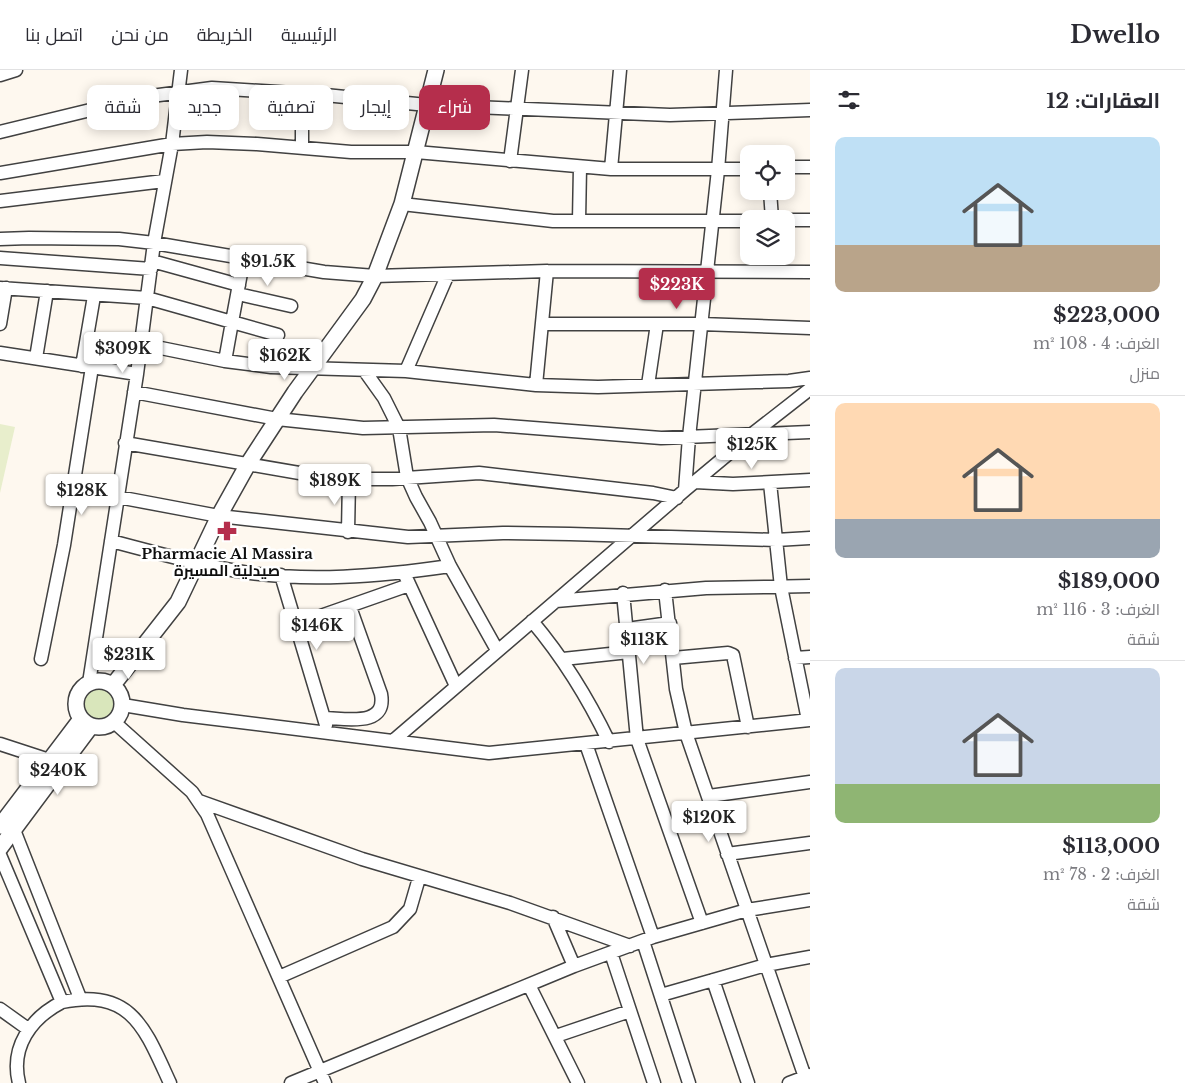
<!DOCTYPE html>
<html lang="ar">
<head>
<meta charset="utf-8">
<style>
  :root { --surface:#fff; --page:#f7f7f7; --text:#2b2b33; --muted:#7c7c81; --line:#e1e1e2; --accent:#b52e4c }
  body { margin:0; font-family:"Libre Baskerville",Cairo,serif; background:var(--page); color:var(--text); direction:rtl; height:100vh; display:flex; flex-direction:column; font-size:19px; white-space:nowrap }
  * { box-sizing:border-box; margin:0 }
  p { font-size:16px; color:var(--muted) }
  .icon { flex:none; width:28px; height:28px; fill:none; stroke:currentColor; stroke-width:2; stroke-linecap:round; stroke-linejoin:round }
  .map { position:relative; flex:1; overflow:hidden; direction:ltr }
  .side { display:flex; flex-direction:column; background:var(--surface); width:375px }
  .side>* { flex:none }
  .top-card { position:absolute; left:15px; top:15px; width:475px; height:45px; direction:rtl; display:flex; gap:10px }
  .fabs { position:absolute; left:740px; top:75px; display:grid; gap:10px }
  .fabs a { display:grid; place-items:center; width:55px; height:55px; border-radius:10px; background:var(--surface); box-shadow:0 2px 12px #0003; font-size:25px }
  .price { position:absolute; translate:-50% -42px; padding:0 11px; border-radius:5px; background:#fff; color:#222; font-size:16px; line-height:32px; filter:drop-shadow(0 1px 2px #0008) }
  .price::after { content:''; position:absolute; left:50%; top:30px; width:15px; height:11px; margin-left:-8px; background:inherit; clip-path:polygon(0 0,100% 0,50% 100%) }
  .price.active { background:var(--accent); color:#fff }
  ul { padding:0; list-style:none }
  li { display:grid; align-content:center; gap:10px; height:265px; padding:0 25px }
  li+li { border-top:1px solid var(--line) }
  li span { display:grid; place-items:center; height:155px; border-radius:10px; color:#555 }
  li>.icon { margin-inline-start:auto }
  span .icon { width:90px; height:90px; fill:#fffc; stroke-width:1 }
  li b { font-size:21px }
  h2 { display:flex; justify-content:space-between; align-items:center; height:60px; padding:0 25px; font-size:21px }
  .chip { padding:0 18px; border-radius:10px; background:var(--surface); box-shadow:0 2px 12px #0003; font-size:18px; line-height:45px }
  .chip.active { background:var(--accent); color:#fff }
  header { display:flex; align-items:center; gap:30px; box-sizing:border-box; height:70px; padding:0 25px; background:var(--surface); border-bottom:1px solid var(--line) }
  header strong { font-size:24px }
  nav { display:flex; gap:28px; margin-inline-start:auto; font-size:18px }
  main { display:flex; flex:1; min-height:0 }
  .map>svg:first-child { display:block }
  .green { fill:#d9e6bb }
  .pitch { fill:#e8eecc }
  .lines { fill:none; stroke-linecap:round; stroke-linejoin:round }
  .minor-casing { stroke:#414141; stroke-width:15 }
  .tertiary-casing { stroke:#414141; stroke-width:18 }
  .minor { stroke:#fff; stroke-width:12 }
  .tertiary { stroke:#fff; stroke-width:15 }
  .labels { text-anchor:middle; dominant-baseline:central; stroke-width:5; stroke-linejoin:round; paint-order:stroke }
  .poi-label { font-size:15px; font-weight:bold; fill:#0e0e0e; stroke:#fff }
</style>
</head>
<body>
<header>
<strong>Dwello</strong>
<nav><a>الرئيسية</a><a>الخريطة</a><a>من نحن</a><a>اتصل بنا</a></nav>
</header>
<main>
<section class="side">
<h2>العقارات: 12<svg class="icon" aria-label="filters" viewBox="0 0 24 24"><path d="M4 7h16M4 17h16"/><circle cx="9" cy="7" r="2"/><circle cx="15" cy="17" r="2"/></svg></h2>
<ul>
<li><span style="background:linear-gradient(#bfe0f5 70%,#b9a48a 0)"><svg class="icon" aria-label="home" viewBox="0 0 24 24"><path d="M3 11l9-7 9 7M6 9v11h12V9"/></svg></span><div><b>$223,000</b><p>الغرف: 4 · 108 m²</p><p>منزل</p></div></li>
<li><span style="background:linear-gradient(#ffd9b3 75%,#9aa5b1 0)"><svg class="icon" aria-label="home" viewBox="0 0 24 24"><path d="M3 11l9-7 9 7M6 9v11h12V9"/></svg></span><div><b>$189,000</b><p>الغرف: 3 · 116 m²</p><p>شقة</p></div></li>
<li><span style="background:linear-gradient(#c9d6e8 75%,#8fb573 0)"><svg class="icon" aria-label="home" viewBox="0 0 24 24"><path d="M3 11l9-7 9 7M6 9v11h12V9"/></svg></span><div><b>$113,000</b><p>الغرف: 2 · 78 m²</p><p>شقة</p></div></li>
</ul>
</section>
<div class="map">
<svg width="810" height="1013" viewBox="0 0 810 1013">
  <rect width="100%" height="100%" fill="#fef8ef"/>
  <path class="green" d="M83 634a16 16 0 1 1 32 0a16 16 0 1 1-32 0Z"/>
  <path class="pitch" d="M0,354L15,357L0,423Z"/>
  <g class="lines">
    <defs>
      <path id="minor" d="M0,5L16,0
        M0,62L144,27L212,18L325,25L427,35L670,45L810,40
        M302,78V23
        M510,91L522,0
        M786,97H810
        M611,99L620,0
        M0,103L172,74L207,72L257,74L351,82H416L611,99H749
        M770,121L772,149
        M0,131L164,111
        M402,134L553,151H749
        M786,150H810
        M579,151L580,97
        M0,169L29,168L119,169L154,173L324,202L375,206L547,201L810,202
        M244,187L232,252L278,265
        M0,188L151,199
        M152,191L239,215
        M0,218L147,228L232,252L225,291
        M238,224L291,236
        M0,254L6,218
        M544,254H701L810,258
        M141,274L225,291L271,297L406,301L536,315L598,317L789,311L810,308
        M0,283L137,304
        M36,288L47,221
        M82,296L94,226
        M364,300L384,328L399,358L407,407L416,427L430,452L450,496L497,580
        M406,301L448,204
        M536,315L547,201
        M648,315L657,254
        M134,322L277,349L363,358L494,355L661,368L810,362
        M125,373L334,409H392L479,403L653,423L677,428
        M695,412L733,414L810,410
        M770,413L781,517L808,650
        M685,420L751,365L810,319
        M118,427L219,446L408,467L503,463L570,464L776,470L810,468
        M348,462L349,410
        M111,471C153,482 195,494 237,501C306,513 381,506 450,496
        M404,503L456,616
        M281,505L326,655
        M665,520L676,619L686,663L807,1013
        M623,523L637,669L702,853
        M556,531L706,518L810,516
        M532,551C564,589 588,628 609,672
        M295,555L409,515
        M627,559L670,553
        M673,588L728,583L733,585L748,657
        M795,588L810,587
        M41,589L64,475L92,297
        M563,589L629,582
        M89,613L137,304L154,173L172,74L181,0
        M123,635L183,645L489,683L810,650
        M324,648C345,648 387,658 381,624L350,537
        M114,652L192,722L207,744L325,1013
        M394,670L685,420L689,367L718,100L726,0
        M0,674L49,690
        M586,674L653,867
        M709,726L810,712
        M199,731L362,789L510,833L630,876
        M14,760L80,928
        M727,784L810,773
        M0,785L62,932C31,948 10,977 19,1013
        M553,847L574,896
        M643,871L689,1013
        M611,883L654,1013
        M279,907L393,857L410,839L419,808
        M713,910L748,1013
        M529,915L578,1013
        M661,925L766,895L810,887
        M62,932C132,918 145,959 170,1013
        M0,939L28,959
        M556,966L630,941
        M291,1013L574,896L653,867L747,840L810,830
        M789,1013L810,1005"/>
      <path id="tertiary" d="M76 634a23 23 0 1 1 46 0a23 23 0 1 1-46 0Z
        M113,615L178,532L219,446L248,394L295,322L363,229L375,206L402,134L436,0
        M0,756L81,649
        M0,778L91,656"/>
    </defs>
    <use href="#minor" class="minor-casing"/>
    <use href="#tertiary" class="tertiary-casing"/>
    <use href="#minor" class="minor"/>
    <use href="#tertiary" class="tertiary"/>
  </g>
  <defs>
    <symbol id="pharmacy-bare" viewBox="-9 -9 18 18"><path d="M-2-6h4v4h4v4h-4v4h-4v-4h-4v-4h4Z" fill="#b52e4c" stroke="#fff" stroke-width="2.5" paint-order="stroke"/></symbol>
  </defs>
  <g fill-rule="evenodd">
    <use href="#pharmacy-bare" x="213" y="447" width="28" height="28"/>
  </g>
  <g class="labels">
    <g class="poi-label">
      <text x="227" y="483">Pharmacie Al Massira<tspan x="227" dy="17">صيدلية المسيرة</tspan></text>
    </g>
  </g>
</svg>
<div class="fabs">
<a><svg class="icon" aria-label="locate" viewBox="0 0 24 24"><circle cx="12" cy="12" r="6"/><path d="M12 2v4M12 18v4M2 12h4M18 12h4"/></svg></a>
<a><svg class="icon" aria-label="layers" viewBox="0 0 24 24"><path d="M12 4l9 5-9 5-9-5zM3 14l9 5 9-5"/></svg></a>
</div>
<b class="price" style="left:268px;top:217px">$91.5K</b>
<b class="price active" style="left:677px;top:240px">$223K</b>
<b class="price" style="left:123px;top:304px">$309K</b>
<b class="price" style="left:285px;top:311px">$162K</b>
<b class="price" style="left:752px;top:400px">$125K</b>
<b class="price" style="left:335px;top:436px">$189K</b>
<b class="price" style="left:82px;top:446px">$128K</b>
<b class="price" style="left:317px;top:581px">$146K</b>
<b class="price" style="left:644px;top:595px">$113K</b>
<b class="price" style="left:129px;top:610px">$231K</b>
<b class="price" style="left:58px;top:726px">$240K</b>
<b class="price" style="left:709px;top:773px">$120K</b>
<div class="top-card">
<a class="chip active">شراء</a>
<a class="chip">إيجار</a>
<a class="chip">تصفية</a>
<a class="chip">جديد</a>
<a class="chip">شقة</a>
</div>
</div>
</main>
</body>
</html>
